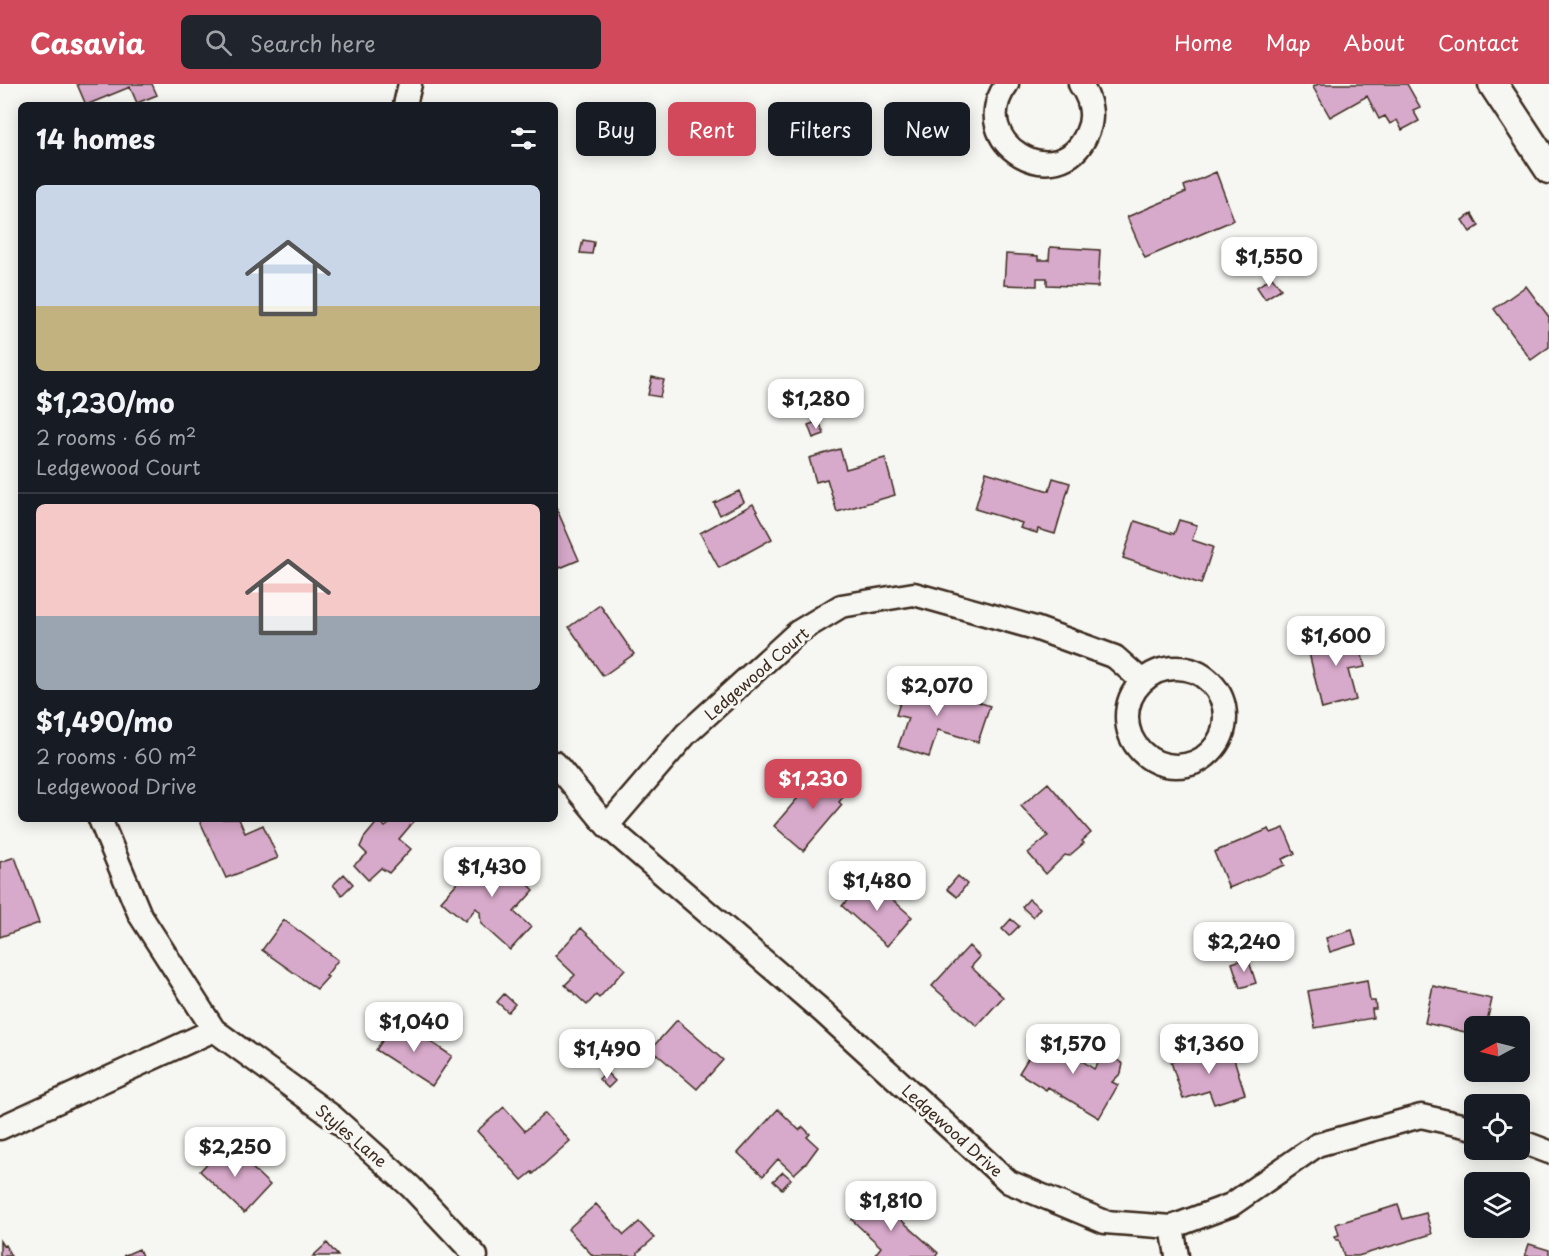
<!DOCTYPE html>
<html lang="en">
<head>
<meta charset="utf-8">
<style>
  :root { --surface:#171b24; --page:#20242c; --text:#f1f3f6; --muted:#9ea1a6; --line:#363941; --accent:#d1495b }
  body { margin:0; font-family:"Playpen Sans",sans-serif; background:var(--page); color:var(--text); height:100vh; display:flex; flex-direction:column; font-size:22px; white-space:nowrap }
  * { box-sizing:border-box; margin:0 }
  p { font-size:20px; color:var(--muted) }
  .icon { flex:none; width:33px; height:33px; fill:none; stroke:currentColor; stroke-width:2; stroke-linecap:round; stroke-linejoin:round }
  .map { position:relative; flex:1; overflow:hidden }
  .drawer { position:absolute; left:18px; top:18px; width:540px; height:720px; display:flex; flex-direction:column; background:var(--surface); border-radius:9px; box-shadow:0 3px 15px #0003 }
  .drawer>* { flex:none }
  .guide { position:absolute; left:576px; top:18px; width:570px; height:54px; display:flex; gap:12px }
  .needle { width:39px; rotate:263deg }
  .buttons { position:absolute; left:1464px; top:932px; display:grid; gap:12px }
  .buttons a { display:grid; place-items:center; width:66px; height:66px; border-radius:9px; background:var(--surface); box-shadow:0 3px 15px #0003; font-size:30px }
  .price { position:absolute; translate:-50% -51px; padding:0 14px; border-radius:12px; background:#fff; color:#222; font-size:20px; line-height:39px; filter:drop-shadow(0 2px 3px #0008) }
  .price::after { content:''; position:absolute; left:50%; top:36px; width:18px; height:14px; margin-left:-9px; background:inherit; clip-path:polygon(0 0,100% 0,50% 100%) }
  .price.active { background:var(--accent); color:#fff }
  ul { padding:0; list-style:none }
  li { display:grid; align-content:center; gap:12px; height:318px; padding:0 18px }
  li+li { border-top:2px solid var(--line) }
  li span { display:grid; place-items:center; height:186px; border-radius:9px; color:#555 }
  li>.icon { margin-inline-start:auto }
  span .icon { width:108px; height:108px; fill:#fffc; stroke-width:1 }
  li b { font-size:26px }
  h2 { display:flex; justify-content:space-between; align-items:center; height:72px; padding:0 18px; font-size:26px }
  .tag { padding:0 21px; border-radius:9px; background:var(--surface); box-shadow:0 3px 15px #0003; font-size:21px; line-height:54px }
  .tag.active { background:var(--accent); color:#fff }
  header { display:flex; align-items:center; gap:36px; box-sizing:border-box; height:84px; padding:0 30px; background:var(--accent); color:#fff }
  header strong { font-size:28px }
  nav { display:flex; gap:33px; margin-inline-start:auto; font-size:21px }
  .search { width:420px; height:54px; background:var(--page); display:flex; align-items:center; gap:15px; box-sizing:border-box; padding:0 21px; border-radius:9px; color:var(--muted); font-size:22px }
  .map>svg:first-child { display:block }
  .building { fill:#d7a9ca; stroke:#3b2a1e; stroke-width:1.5 }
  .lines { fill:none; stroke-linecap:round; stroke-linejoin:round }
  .minor-casing { stroke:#3b2a1e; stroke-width:27 }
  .tertiary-casing { stroke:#3b2a1e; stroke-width:33 }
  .minor { stroke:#f6f6f2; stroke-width:22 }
  .tertiary { stroke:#f6f6f2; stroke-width:28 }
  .labels { text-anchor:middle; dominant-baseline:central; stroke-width:6; stroke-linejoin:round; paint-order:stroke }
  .street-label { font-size:16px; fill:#3b2a1e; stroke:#f6f6f2 }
</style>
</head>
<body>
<header>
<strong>Casavia</strong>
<div class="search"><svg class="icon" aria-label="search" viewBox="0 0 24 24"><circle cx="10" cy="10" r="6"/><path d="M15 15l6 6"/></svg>Search here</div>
<nav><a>Home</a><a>Map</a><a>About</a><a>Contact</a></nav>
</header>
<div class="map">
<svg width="1549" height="1172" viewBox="0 0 1549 1172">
  <rect width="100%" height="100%" fill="#f6f6f2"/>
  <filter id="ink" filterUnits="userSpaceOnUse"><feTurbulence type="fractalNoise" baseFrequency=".0167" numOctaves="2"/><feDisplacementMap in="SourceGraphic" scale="12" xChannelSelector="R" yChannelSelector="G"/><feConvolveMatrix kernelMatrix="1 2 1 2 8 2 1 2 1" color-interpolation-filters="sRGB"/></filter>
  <g filter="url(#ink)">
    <path class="building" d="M77,0H152L157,11L137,19L130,3L86,21Z
      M1318,0H1407L1420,23L1413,26L1419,37L1402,46L1397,36L1390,40L1385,32L1379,35L1367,12L1330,33L1313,3Z
      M1216,88L1234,136L1145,174L1127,133L1186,108L1184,102Z
      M1472,130L1479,142L1470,148L1462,136Z
      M583,156L594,158L592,170L580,169Z
      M1050,163L1100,166L1098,203L1047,201V194H1037V202L1004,201L1006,170L1038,172V176H1049Z
      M1272,193L1281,205L1265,215L1257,203Z
      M1526,202L1549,233V263L1531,276L1494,225Z
      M652,293L664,296L660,313L648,311Z
      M819,337L824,350L813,354L808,341Z
      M840,365L846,385L885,374L895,411L837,428L827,395L816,398L809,374Z
      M986,388L1049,407L1053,394L1070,399L1055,450L1038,445L1037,449L1020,444L1022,439L975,425Z
      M739,407L744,418L720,431L714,419Z
      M753,420L772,455L719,484L700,449Z
      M555,421L579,476L555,486Z
      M1179,436L1197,441L1192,456L1213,463L1201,500L1123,474L1135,437L1174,450Z
      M600,521L634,570L603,592L569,543Z
      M1355,544L1365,583L1348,586L1356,616L1322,625L1307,560L1347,550L1345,546Z
      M908,594L990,622L978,658L938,646L929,673L898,663L908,634L896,631Z
      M828,685L850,705L839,718L842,721L803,767L774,742L813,696L817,699Z
      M1048,699L1091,749L1082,757L1084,759L1069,772L1065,771L1046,790L1028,769L1048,752L1021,722Z
      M199,735H239L245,749L263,741L278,774L226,794Z
      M396,735H416L399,755L411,765L389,789L381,784L368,796L354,781L367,770L360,763L364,754L379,736L385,743Z
      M1284,744L1295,770L1282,775L1285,781L1229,804L1214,768L1269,745L1271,749Z
      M487,765L501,778L503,775L534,806L514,828L531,843L510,866L481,840L480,828L476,824L465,837L441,817Z
      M15,773L39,839L0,853V778Z
      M344,790L353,800L342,811L333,801Z
      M958,792L967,800L957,813L947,805Z
      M867,793L912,833L887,862L842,822Z
      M1029,815L1040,824L1033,833L1022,823Z
      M1011,835L1019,842L1009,852L1002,845Z
      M284,836L338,876L326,892L328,893L317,905L262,866Z
      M581,844L625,885L599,914L596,911L587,921L565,901L575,891L555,872Z
      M1352,846L1356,860L1330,868L1326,854Z
      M969,862L980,873L971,883L1003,913L977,942L932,902Z
      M1248,874L1256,899L1240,904L1232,879Z
      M1367,896L1370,917H1375L1376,925H1372L1373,934L1315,944L1308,907Z
      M1433,902L1492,915L1486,942H1474V950L1425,939Z
      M504,910L515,920L508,928L497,918Z
      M396,935L452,972L432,1002L376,966Z
      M677,936L723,976L697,1005L651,965Z
      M1043,950L1094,985L1105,968L1123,980L1121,989L1112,998L1118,1001L1099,1034L1048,1003L1046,1006L1019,989Z
      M1229,959L1245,1010L1214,1020L1209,1007L1183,1015L1171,978Z
      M606,988L615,997L608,1004L599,995Z
      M504,1023L525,1047L545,1029L570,1057L533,1090L532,1088L522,1096L477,1047Z
      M778,1025L799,1046L803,1043L810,1050L807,1053L818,1063L807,1078L794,1090L778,1075L763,1092L738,1069Z
      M226,1059L270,1101L244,1129L200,1087L216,1070L214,1068L217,1064L219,1066Z
      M783,1088L791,1095L782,1105L773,1097Z
      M873,1111L938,1169L936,1172H874L881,1163L852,1136Z
      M596,1120L624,1151L639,1138L654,1154L638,1168V1172H593L568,1145Z
      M1398,1121L1403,1135L1426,1129L1432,1150L1358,1172H1344L1339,1156H1336L1335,1152L1339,1151L1336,1140Z
      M0,1157L3,1162L5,1161L11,1172H0Z
      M327,1159L338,1172H313Z
      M1529,1160L1549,1166V1172H1525Z
      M139,1165L142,1172H123Z"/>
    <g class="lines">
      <defs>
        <path id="minor" d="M1007,0C963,59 1060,114 1087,49C1095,32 1090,14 1080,0
          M405,21L410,0
          M1127 633a49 49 0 1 1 98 0a49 49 0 1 1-98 0Z
          M555,679L607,742L822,927L1009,1098L1105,1138L1172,1143L1231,1121L1317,1061L1421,1032L1474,1044
          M100,735L140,831L214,946L333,1033L411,1103L476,1172
          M607,742L686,650L798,548L841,522L914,510L1035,544L1115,573L1142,597
          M0,1044L214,946
          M1520,1057L1549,1068
          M1172,1143L1177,1172"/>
        <path id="tertiary" d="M1493,0L1549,85"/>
      </defs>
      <use href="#minor" class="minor-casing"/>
      <use href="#tertiary" class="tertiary-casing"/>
      <use href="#minor" class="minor"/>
      <use href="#tertiary" class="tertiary"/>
    </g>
  </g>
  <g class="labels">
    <g class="street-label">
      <text transform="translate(756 589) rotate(-41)">Ledgewood Court</text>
      <text transform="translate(953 1046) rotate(42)">Ledgewood Drive</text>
      <text transform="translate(352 1051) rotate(40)">Styles Lane</text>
    </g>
  </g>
</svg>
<div class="buttons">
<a><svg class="needle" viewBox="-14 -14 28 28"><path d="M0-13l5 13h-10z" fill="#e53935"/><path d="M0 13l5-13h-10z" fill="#9ea1a6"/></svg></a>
<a><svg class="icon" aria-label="locate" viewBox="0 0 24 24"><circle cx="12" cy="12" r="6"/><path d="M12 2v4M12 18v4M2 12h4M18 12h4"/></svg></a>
<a><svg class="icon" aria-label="layers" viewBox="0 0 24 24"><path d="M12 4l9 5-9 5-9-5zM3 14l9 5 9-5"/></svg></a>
</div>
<b class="price" style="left:1269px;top:204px">$1,550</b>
<b class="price" style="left:816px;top:346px">$1,280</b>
<b class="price" style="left:1336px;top:583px">$1,600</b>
<b class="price" style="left:937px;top:633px">$2,070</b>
<b class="price active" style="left:813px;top:726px">$1,230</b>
<b class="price" style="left:492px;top:814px">$1,430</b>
<b class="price" style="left:877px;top:828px">$1,480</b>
<b class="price" style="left:1244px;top:889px">$2,240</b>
<b class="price" style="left:414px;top:969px">$1,040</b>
<b class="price" style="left:1073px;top:991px">$1,570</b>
<b class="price" style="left:1209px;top:991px">$1,360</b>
<b class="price" style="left:607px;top:996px">$1,490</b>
<b class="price" style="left:235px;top:1094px">$2,250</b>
<b class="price" style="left:891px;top:1148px">$1,810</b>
<div class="guide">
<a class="tag">Buy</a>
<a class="tag active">Rent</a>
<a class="tag">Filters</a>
<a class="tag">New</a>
</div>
<section class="drawer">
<h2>14 homes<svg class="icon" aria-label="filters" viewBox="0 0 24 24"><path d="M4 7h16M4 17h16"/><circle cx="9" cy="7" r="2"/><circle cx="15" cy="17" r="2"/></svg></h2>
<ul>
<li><span style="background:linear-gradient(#c9d6e8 65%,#c2b280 0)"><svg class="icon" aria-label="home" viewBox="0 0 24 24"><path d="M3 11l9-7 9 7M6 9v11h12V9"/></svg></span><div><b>$1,230/mo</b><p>2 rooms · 66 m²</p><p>Ledgewood Court</p></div></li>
<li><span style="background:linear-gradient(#f6c9c9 60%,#9aa5b1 0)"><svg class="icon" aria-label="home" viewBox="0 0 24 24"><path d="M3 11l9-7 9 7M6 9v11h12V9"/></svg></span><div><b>$1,490/mo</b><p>2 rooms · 60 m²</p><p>Ledgewood Drive</p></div></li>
</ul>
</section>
</div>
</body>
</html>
